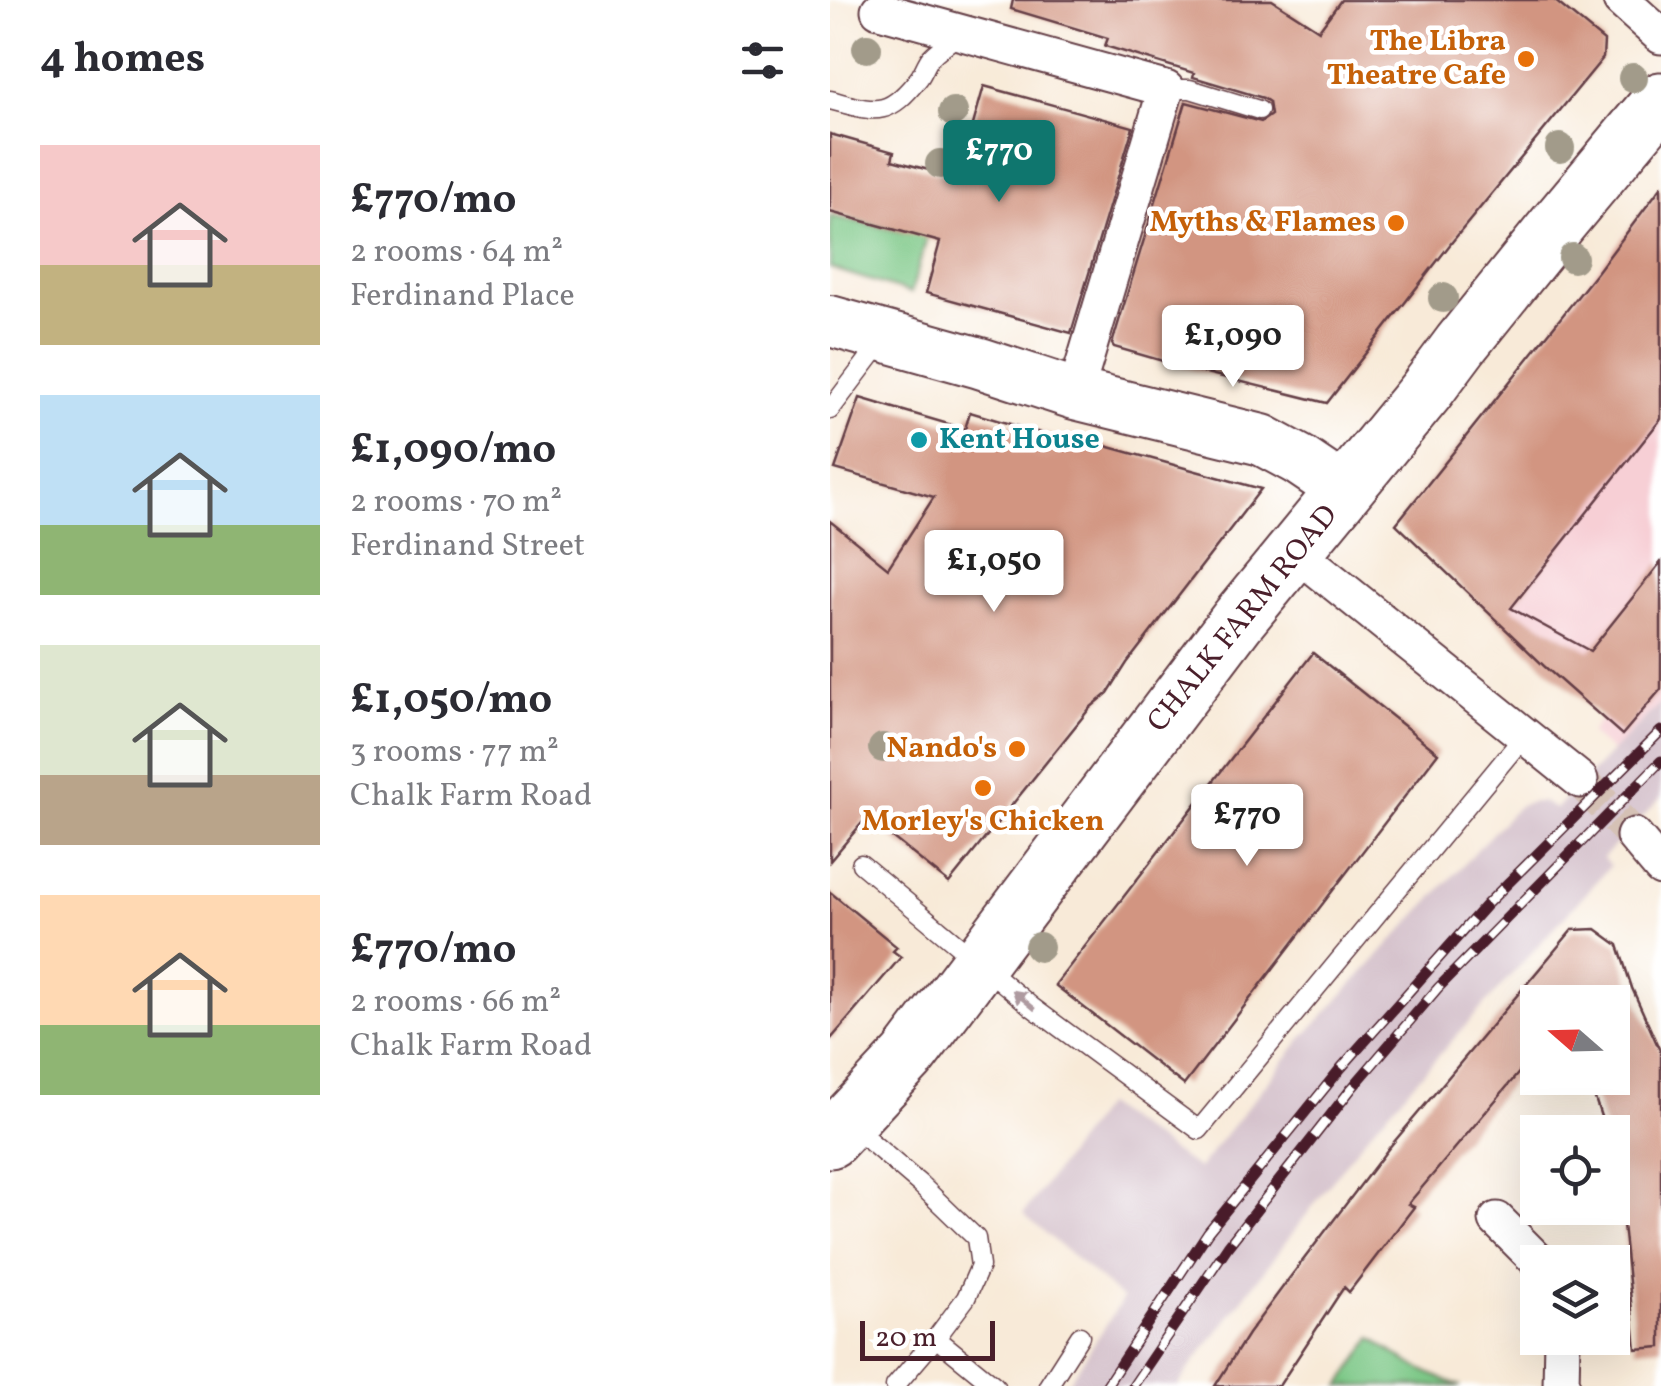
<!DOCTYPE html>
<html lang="en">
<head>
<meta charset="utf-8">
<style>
  :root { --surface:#fff; --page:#f2f2f3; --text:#2b2b33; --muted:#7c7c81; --accent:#0f766e }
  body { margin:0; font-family:Vollkorn,serif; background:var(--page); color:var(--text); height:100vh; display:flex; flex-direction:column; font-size:38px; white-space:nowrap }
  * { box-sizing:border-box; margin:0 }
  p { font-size:32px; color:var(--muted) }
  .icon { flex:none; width:55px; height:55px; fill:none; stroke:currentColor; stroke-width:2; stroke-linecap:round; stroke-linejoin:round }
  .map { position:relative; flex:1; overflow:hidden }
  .details { display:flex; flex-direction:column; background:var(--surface); width:830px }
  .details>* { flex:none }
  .needle { width:65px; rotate:290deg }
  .controls { position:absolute; left:690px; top:985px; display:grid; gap:20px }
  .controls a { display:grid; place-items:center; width:110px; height:110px; border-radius:0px; background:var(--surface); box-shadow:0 10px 40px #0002; font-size:50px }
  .scale { position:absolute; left:30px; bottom:25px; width:135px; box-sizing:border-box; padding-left:10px; border:5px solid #4a1f2b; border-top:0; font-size:28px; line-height:35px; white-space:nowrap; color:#4a1f2b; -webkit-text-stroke:8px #fff; paint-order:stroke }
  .price { position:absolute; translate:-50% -85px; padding:0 22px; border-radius:10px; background:#fff; color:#222; font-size:32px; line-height:65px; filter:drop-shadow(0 2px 5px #0008) }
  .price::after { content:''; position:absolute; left:50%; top:60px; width:30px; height:22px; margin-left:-15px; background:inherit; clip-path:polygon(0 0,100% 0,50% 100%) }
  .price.current { background:var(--accent); color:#fff }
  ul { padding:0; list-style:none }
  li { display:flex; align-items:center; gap:30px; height:250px; padding:0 40px }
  li span { display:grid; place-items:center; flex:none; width:280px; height:200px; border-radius:0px; color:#555 }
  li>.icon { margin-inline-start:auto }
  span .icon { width:120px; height:120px; fill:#fffc; stroke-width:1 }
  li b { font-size:42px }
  h2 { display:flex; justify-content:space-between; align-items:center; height:120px; padding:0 40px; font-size:42px }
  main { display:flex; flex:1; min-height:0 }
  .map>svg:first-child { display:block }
  .built { fill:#f7cfd5 }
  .industrial { fill:#d2bdc8 }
  .green { fill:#7bc786; stroke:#627358; stroke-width:2.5 }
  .building { fill:#d29581 }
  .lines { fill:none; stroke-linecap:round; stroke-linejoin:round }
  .minor-tunnel { stroke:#d5c1b5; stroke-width:35; stroke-dasharray:35 18; stroke-linecap:butt }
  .service-casing { stroke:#643d45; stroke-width:21 }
  .minor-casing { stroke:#643d45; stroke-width:39 }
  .secondary-casing { stroke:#643d45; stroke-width:54 }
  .primary-casing { stroke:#643d45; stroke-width:59 }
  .service { stroke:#fff; stroke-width:18 }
  .minor { stroke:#fff; stroke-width:35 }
  .secondary { stroke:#fff; stroke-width:50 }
  .primary { stroke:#fff; stroke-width:55 }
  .rail-casing { stroke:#4a1f2b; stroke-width:11 }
  .rail { stroke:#fff; stroke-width:8; stroke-dasharray:22; stroke-linecap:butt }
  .tree { fill:#a29b8a }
  .oneway { fill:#ae9aa0 }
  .food-dot { fill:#e8710a; stroke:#fff; stroke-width:4 }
  .culture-dot { fill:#0f9aa8; stroke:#fff; stroke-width:4 }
  .labels { text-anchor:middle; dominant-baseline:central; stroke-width:9; stroke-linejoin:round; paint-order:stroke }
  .food-label { font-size:30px; font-weight:bold; fill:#c56008; stroke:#fff; text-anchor:end }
  .culture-label { font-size:30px; font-weight:bold; fill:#0d838f; stroke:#fff; text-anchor:start }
  .street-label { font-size:30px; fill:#4a1f2b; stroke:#fff }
</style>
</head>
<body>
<main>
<section class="details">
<h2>4 homes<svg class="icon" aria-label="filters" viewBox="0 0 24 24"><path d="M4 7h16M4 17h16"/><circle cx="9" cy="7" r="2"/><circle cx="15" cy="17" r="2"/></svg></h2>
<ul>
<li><span style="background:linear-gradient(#f6c9c9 60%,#c2b280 0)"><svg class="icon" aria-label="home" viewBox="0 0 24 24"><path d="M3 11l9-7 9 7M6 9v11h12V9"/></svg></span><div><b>£770/mo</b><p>2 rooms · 64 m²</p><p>Ferdinand Place</p></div></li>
<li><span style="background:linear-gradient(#bfe0f5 65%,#8fb573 0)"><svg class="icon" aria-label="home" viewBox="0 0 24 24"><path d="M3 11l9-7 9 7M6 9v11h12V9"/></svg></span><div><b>£1,090/mo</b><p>2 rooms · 70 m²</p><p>Ferdinand Street</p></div></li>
<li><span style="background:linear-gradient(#dfe7d0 65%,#b9a48a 0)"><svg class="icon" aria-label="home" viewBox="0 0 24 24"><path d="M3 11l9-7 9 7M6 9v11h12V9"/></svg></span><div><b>£1,050/mo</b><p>3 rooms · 77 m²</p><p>Chalk Farm Road</p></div></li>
<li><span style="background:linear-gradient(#ffd9b3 65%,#8fb573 0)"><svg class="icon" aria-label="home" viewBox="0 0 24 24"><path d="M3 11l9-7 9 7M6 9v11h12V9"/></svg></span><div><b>£770/mo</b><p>2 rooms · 66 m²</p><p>Chalk Farm Road</p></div></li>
</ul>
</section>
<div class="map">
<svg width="831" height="1386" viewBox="0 0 831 1386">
  <rect width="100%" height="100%" fill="#fff"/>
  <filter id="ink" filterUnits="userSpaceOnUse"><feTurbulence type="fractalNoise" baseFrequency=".01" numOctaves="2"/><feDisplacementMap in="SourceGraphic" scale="20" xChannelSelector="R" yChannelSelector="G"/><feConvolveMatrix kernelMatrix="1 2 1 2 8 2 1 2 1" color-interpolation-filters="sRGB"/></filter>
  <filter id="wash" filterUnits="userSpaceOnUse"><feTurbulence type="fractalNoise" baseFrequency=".0048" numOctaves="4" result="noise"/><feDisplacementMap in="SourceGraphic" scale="40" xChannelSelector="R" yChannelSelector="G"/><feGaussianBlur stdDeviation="2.25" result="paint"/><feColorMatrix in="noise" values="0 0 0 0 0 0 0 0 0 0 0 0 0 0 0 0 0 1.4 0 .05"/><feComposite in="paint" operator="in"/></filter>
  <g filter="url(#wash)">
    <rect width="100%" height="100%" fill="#f8ead8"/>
    <path class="built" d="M831,188V702L782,752L760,733L772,717L568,525Z"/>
    <path class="industrial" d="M831,702V798L773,858L780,866L537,1135L357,1372L348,1386H236L293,1299L193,1214L274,1105L368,1169L471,1040L680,814L690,805L700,802H712L725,809Z"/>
    <path class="green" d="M0,216L97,237L81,293L0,268Z
      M542,1338C570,1359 597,1375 631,1386H510Z"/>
    <g id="blocks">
      <path class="building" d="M183,0H442L489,30L511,0H724L774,41L773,58L622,242L497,403L364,370L284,347L282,344L356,102L431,122L441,115L439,102L433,98L363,77L364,73L275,46L278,38L181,9Z
        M154,86L303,127L241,333L96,293L110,242L0,212V134L64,152L62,160L128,178Z
        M831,187V419L681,608L760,651L831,562V689L792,735L714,666L566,524L768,271Z
        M30,398L135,429L140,412L234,440L236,435L431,489L297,663L278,693L260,708L119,883L37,817L0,861V521L58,568L104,497L5,469Z
        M483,653L608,753L354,1085L225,985Z
        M0,892L67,947L63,951L71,957L0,1040Z
        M766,929L788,945L802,988L831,1053V1347L806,1349L788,1176L782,1155V1132H776L759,1080L782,1078V1002H708V1050L578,1204L584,1207L519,1292L514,1287L449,1386H385L418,1334L458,1280L558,1149L742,930Z"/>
    </g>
  </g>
  <g filter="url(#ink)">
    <use href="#blocks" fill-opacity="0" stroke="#643d45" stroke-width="2.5"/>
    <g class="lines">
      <path class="minor-tunnel" d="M750,780L804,836"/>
      <defs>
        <path id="service" d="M336,89H360L429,110
          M0,100C46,112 57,119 89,78C94,71 96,63 101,57C109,48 122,40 132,33
          M0,410L53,340
          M31,864L202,1007L369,1130L695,735
          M21,1125L91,1185L146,1238L150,1266L136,1298L106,1338L165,1386
          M65,1386L106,1338
          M218,1386L250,1336"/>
        <path id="minor" d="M791,0L831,36
          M49,10L336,89L245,394
          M465,551L750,780
          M804,836L831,868
          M667,1220L709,1262
          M731,1386L732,1338"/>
        <path id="secondary" d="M0,321L150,363L245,394L432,440L469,460L515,491"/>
        <path id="primary" d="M0,1140L78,1057L407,621L596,391L631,344L730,221L831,100"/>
      </defs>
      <use href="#service" class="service-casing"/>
      <use href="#minor" class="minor-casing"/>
      <use href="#secondary" class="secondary-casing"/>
      <use href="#primary" class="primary-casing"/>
      <use href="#service" class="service"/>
      <use href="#minor" class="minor"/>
      <use href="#secondary" class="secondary"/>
      <use href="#primary" class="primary"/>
      <defs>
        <path id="rail" d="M276,1386L378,1232L511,1068L656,905L831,731
          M303,1386L398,1246L522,1088L608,988L831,761"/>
      </defs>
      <use href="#rail" class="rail-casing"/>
      <use href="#rail" class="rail"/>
    </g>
    <g class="tree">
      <circle cx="37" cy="48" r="15"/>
      <circle cx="803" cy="78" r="15"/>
      <circle cx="123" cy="112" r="15"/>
      <circle cx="730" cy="148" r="15"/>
      <circle cx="110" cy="164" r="15"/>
      <circle cx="743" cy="258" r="15"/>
      <circle cx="613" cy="298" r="15"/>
      <circle cx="53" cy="748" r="15"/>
      <circle cx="209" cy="947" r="15"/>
    </g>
    <defs><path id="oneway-solid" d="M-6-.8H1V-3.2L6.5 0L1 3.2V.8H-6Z" transform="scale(2.5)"/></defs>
    <use class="oneway" href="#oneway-solid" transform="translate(194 1000) rotate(-140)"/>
  </g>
  <g class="food-dot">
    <circle cx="696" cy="59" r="10"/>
    <circle cx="566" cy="223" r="10"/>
    <circle cx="187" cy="749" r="10"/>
    <circle cx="153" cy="788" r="10"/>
  </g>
  <circle class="culture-dot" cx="89" cy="440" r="10"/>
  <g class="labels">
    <g class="food-label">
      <text x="676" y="42">The Libra<tspan x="676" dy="34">Theatre Cafe</tspan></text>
      <text x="546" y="223">Myths &amp; Flames</text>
      <text x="167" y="749">Nando's</text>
      <text x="153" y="822" text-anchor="middle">Morley's Chicken</text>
    </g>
    <g class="culture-label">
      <text x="109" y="440">Kent House</text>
    </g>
    <g class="street-label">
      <text transform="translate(413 619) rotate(-51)">CHALK FARM ROAD</text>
    </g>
  </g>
</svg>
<div class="controls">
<a><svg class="needle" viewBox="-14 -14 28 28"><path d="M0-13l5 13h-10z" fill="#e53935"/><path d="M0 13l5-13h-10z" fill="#7c7c81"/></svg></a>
<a><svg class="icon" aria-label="locate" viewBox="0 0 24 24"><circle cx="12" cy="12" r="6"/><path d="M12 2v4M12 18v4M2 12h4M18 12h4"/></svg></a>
<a><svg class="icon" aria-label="layers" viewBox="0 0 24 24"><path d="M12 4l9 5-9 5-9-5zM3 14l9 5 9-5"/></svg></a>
</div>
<div class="scale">20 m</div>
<b class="price current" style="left:169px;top:205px">£770</b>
<b class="price" style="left:403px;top:390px">£1,090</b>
<b class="price" style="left:164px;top:615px">£1,050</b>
<b class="price" style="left:417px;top:869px">£770</b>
</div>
</main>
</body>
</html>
